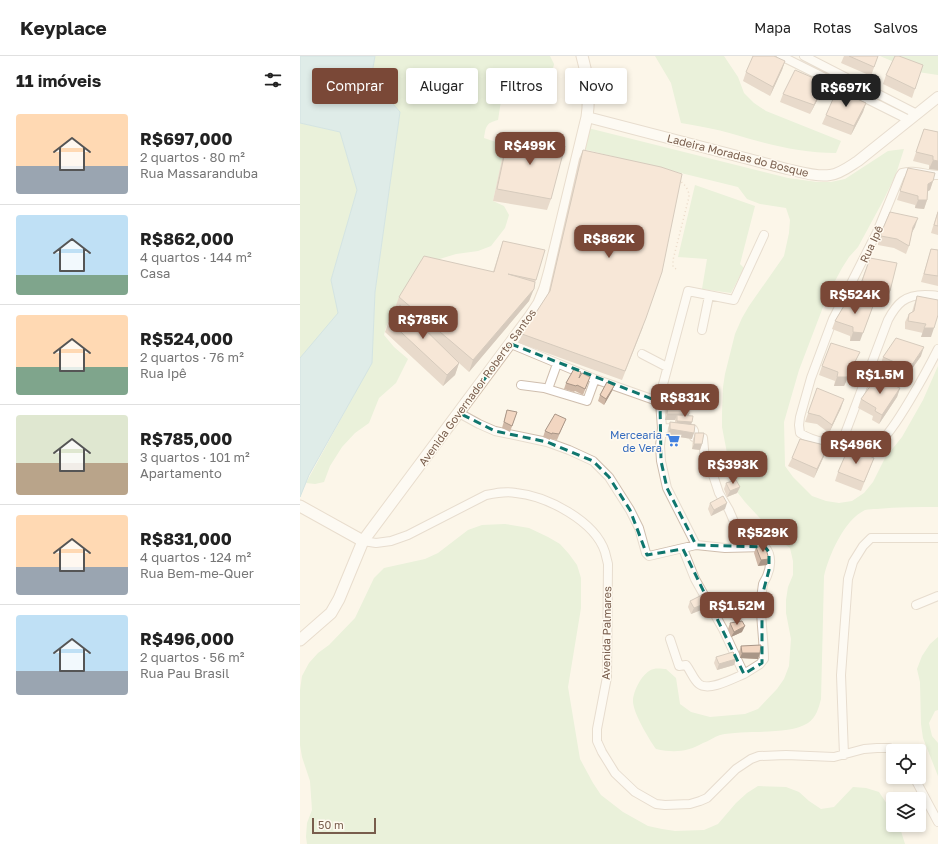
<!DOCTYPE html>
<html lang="pt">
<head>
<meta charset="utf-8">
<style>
  :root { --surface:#fff; --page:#f6f6f6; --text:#222; --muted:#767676; --line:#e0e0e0; --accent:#7a4837 }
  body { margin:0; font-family:"Golos Text",sans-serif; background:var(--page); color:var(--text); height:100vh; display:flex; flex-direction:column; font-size:15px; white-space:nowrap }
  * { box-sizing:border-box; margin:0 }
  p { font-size:13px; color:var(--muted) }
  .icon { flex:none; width:22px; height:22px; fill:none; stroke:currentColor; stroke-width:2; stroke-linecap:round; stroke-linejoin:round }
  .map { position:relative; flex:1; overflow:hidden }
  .side { display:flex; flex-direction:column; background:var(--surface); width:300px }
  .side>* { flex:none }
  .hud { position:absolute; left:12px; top:12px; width:380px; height:36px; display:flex; gap:8px }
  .tools { position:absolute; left:586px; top:688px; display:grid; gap:8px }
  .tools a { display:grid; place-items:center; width:40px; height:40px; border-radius:4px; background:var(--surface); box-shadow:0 2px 6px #0003; font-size:20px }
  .scale { position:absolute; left:12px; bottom:10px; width:64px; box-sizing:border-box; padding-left:4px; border:2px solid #785d4c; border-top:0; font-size:11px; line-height:14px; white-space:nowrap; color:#785d4c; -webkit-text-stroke:3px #fffaf0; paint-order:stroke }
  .price { position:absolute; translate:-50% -34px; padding:0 9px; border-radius:8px; background:var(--accent); color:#fff; font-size:13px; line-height:26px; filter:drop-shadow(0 1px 2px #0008) }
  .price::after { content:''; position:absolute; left:50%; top:24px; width:12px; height:9px; margin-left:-6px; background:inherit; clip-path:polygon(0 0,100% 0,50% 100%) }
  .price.current { background:#222; color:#fff }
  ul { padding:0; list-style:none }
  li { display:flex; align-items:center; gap:12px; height:100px; padding:0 16px }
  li+li { border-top:1px solid var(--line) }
  li span { display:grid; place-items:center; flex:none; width:112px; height:80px; border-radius:4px; color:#555 }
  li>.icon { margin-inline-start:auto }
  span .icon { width:48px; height:48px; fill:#fffc; stroke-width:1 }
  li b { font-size:17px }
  h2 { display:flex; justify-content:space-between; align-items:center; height:48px; padding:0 16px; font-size:17px }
  .tag { padding:0 14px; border-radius:4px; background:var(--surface); box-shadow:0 2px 6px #0003; font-size:14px; line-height:36px }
  .tag.current { background:var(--accent); color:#fff }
  header { display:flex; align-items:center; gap:24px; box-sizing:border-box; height:56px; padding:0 20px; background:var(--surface); border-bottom:1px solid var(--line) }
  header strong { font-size:19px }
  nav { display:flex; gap:22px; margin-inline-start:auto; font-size:14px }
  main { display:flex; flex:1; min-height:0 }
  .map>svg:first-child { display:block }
  .green { fill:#d4ebc7 }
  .water { fill:#bddfe7; stroke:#a3ced9 }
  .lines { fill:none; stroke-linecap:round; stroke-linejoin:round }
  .minor-casing { stroke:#cfbeae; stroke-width:10 }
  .tertiary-casing { stroke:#cfbeae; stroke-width:12 }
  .secondary-casing { stroke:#d2bfac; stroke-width:13 }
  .path { stroke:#d8baa3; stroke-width:1.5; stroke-dasharray:1 3; stroke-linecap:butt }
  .minor { stroke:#fff; stroke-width:8 }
  .tertiary { stroke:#fff; stroke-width:10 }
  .secondary { stroke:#fff; stroke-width:11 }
  .wall { fill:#d0b8a6 }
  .shaded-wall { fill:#a99687 }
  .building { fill:#f2d6c1; stroke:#a99687 }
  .marked { fill:none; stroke:#0f766e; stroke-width:3; stroke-dasharray:8 5; stroke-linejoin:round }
  .labels { text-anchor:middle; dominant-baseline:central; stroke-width:3; stroke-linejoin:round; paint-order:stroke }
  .street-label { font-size:11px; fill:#785d4c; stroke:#fffaf0 }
  .shop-label { font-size:11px; fill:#366cbe; stroke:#fffaf0; text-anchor:end }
</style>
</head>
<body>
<header>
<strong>Keyplace</strong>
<nav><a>Mapa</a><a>Rotas</a><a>Salvos</a></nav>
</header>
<main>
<section class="side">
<h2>11 imóveis<svg class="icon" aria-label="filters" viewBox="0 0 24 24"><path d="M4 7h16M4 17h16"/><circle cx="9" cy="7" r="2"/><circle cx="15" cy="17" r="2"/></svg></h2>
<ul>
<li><span style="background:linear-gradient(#ffd9b3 65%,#9aa5b1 0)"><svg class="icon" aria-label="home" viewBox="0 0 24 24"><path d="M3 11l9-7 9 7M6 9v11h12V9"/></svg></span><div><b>R$697,000</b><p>2 quartos · 80 m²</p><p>Rua Massaranduba</p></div></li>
<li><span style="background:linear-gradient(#bfe0f5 75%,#7fa58c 0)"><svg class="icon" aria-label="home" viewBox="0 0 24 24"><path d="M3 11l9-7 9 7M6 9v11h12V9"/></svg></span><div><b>R$862,000</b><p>4 quartos · 144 m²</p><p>Casa</p></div></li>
<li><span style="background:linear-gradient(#ffd9b3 65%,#7fa58c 0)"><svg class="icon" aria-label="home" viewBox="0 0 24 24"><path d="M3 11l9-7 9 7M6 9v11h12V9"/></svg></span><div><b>R$524,000</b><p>2 quartos · 76 m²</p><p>Rua Ipê</p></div></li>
<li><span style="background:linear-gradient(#dfe7d0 60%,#b9a48a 0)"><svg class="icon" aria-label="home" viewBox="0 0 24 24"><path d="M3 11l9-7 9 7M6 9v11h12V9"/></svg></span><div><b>R$785,000</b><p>3 quartos · 101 m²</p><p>Apartamento</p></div></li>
<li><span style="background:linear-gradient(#ffd9b3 65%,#9aa5b1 0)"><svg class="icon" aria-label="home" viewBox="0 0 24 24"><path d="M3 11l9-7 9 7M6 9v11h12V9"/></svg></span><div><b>R$831,000</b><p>4 quartos · 124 m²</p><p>Rua Bem-me-Quer</p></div></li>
<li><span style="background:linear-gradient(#bfe0f5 70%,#9aa5b1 0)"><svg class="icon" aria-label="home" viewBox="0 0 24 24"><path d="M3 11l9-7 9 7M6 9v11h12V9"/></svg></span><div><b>R$496,000</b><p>2 quartos · 56 m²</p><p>Rua Pau Brasil</p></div></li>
</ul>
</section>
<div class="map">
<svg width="638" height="788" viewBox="0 0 638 788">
  <rect width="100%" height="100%" fill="#fcf6e9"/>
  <path class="green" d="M75,0H250L254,8L252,17L243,27C224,22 219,22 203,32L198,64C186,67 186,70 184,82L205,89L193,145L204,150L209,159L205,172L191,190L178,195L156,198L123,208C109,230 90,253 84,279L94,291L108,303L96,327L79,342L69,367L55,377L42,391L30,410L24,426L15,428L6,427L72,306L75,236L100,56L71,23Z
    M355,0H424L438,21L444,37L454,47L466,55L541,85L536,97C501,97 466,88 433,78C416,73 398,70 381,67L371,27Z
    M580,0H638V19L618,16Z
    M0,67L40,76L57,134L31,224L39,257L0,302Z
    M288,72L488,122L517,126H531L545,123L588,95L604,93L596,118L584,143L558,191L549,201L542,212L528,238L499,314L484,366L485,410L493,421L512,440L526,445L539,447L552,445L564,437L573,426L585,402L602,381L623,344L638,310V451C617,451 597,451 577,453C573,453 568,453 565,454C544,464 529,499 524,520L521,643C519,651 516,662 508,667C488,680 444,673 420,679C414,681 409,685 403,687C387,696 374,697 356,693C349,683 333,657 333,645C333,635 343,615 354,613C357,612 363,613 366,613L376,622L380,648L391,656L410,661L445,658L458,653L477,633L484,623L489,610L491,583L486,557V544L488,531L493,519V505L490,492L482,486L445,446L438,437L432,423L422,371V358L423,331L425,318L435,278L442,262L449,250L484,200L489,177L490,164L486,152L460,148L447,143L438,131L283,93Z
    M395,129L455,150L440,208L444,212L431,237L402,233L407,203L378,201Z
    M205,468L229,472L248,481L260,488L269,498L277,509L281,522V552L268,631L280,703L293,727L301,739L323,756L348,770L362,773L375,775L404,774L418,768L436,747L447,737L458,730L486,731L499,736L509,745L521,753L534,751L553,731L566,732L579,736L593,757V769H599L605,788H7L6,781L7,767L12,754L10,725L2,701L0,689V634L2,620L9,607L18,597L29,589L55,562L74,522L84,512L125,503L138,497L168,474L182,469Z
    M638,581V654L635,655L629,667L632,680L638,687V720L623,682L621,668L620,626L617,613L622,600L630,588Z"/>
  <path class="water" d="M0,0H75L71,23L100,56L75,236L72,307L9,419L0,441V302L38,257L31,224L57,134L40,76L0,67Z"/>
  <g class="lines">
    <defs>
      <path id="minor" d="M481,0L609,64
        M504,0L617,58
        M638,119C626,119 613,113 602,117L600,120L577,176L533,263L511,322L500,361L499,369L500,377C510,384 522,386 534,389C549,393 565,394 579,386C593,378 629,311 638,293
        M402,274L409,240
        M211,288L295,323L360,346
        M342,298L367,311
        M221,329L244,332L287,345L295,323
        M248,333L257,308
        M159,357L179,368L195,375L247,386L269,394L293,405L309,421L330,454L339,472L346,497L349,500L396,489L425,492L465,491C472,499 471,511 467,520C466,523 464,525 463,528C458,553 464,578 464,603L460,608L444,618
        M362,372L393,373L394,375V381L403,382L405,404L411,413L419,437L429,454L435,468
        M540,391L588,264C597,247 605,239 625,239C630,239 634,239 638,240
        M63,485L76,487L91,485L108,479L186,439C196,437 206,435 216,437C247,440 295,465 305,496C306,500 307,504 308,508L307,621L297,673V685L302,696L315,717L335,736L356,748L365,749L390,748L400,745L407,742L436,713L451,703L459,700L486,699L534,701L564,693L577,692H589L595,695
        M396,489L367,432L361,405L360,390L362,372L360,346L362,332L388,235L434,244L464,179
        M616,549L638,540
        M370,583L379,610L386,609C391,615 393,623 399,628C409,636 434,622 444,618L423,573L395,523L383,493
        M544,699L541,619L548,523L553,506L563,490L571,482H638
        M614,721L638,766"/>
      <path id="tertiary" d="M287,61L487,113C501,116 516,121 530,119C540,118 550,110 558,105L638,41"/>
      <path id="secondary" d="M0,450L63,485
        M0,584L31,557L39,543L63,485L229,262L239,247L245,232L250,214L287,61C290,40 288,21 282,0"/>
    </defs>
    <use href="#minor" class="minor-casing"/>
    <use href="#tertiary" class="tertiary-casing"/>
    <use href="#secondary" class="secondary-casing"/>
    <path class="path" d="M376,213L373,211V204L389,141C389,133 385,129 379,124
      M437,476L439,484"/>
    <use href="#minor" class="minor"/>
    <use href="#tertiary" class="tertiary"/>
    <use href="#secondary" class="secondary"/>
  </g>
  <path class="wall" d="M544,0H578L571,20L541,7Z
    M485,5L482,14L470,40L443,25L446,16Z
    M586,19L615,33L612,42L583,28Z
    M522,35L510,58L480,46L483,38Z
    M566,47L563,56L551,79L522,68L526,59Z
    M624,73L638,76V114L629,113V109L613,105Z
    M209,77L251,143L247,154L193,145L205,89Z
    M283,94L343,271L322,324L219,287L222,278L248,238L279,103Z
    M608,112L633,125L630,134L628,135L627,144L624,153L615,152V149L597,144Z
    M638,154V179L631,177Z
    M615,171L612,176L609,190L606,198L594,192L578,189V186L581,177Z
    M203,185L236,224L229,245L169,316L159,307L155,319L143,330L85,276L89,265L97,254L95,252L99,241L193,216Z
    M631,193L638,194V230L621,226Z
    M570,202L590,235L587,244H577L578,238L558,234Z
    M617,240L631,281H621L623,277L605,273V266L609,258L612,256L614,249Z
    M548,243L560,285H550V280L532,273L535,265Z
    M621,300L604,324L594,322L595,317L580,310L583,301Z
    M556,304L544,330H534L535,325L519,319L522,310Z
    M290,321L283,339L275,335L274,336L264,333L266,327L279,322Z
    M314,330L312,335L304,349L298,345L300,339Z
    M517,332L541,352L529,377L517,368L505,366Z
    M600,332L597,341L579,368L572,364L573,360L558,352L561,343Z
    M368,348L388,360L391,369L392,383L367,379L368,372L370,366L375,367V364H365L366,354Z
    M207,354L217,356L210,376L202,372Z
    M266,363L257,384L250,383V384L243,381L245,375Z
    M395,377L402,388L400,394L392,393L393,383Z
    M525,398L514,422L488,410L492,402Z
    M574,402L561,435L535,425L538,416Z
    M415,404L426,408L424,414L414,416L413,410Z
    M426,427L440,431L437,437L427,441L424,433Z
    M410,447L425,453L411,460L408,453Z
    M456,491L469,503L467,509L458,510L454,497Z
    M390,545L406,552L391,558L388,551Z
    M430,567L442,576L431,581L428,573Z
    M441,590L460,597L458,603L440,602L439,596Z
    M416,601L436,603L434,609L417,614L414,607Z"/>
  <path class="shaded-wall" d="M485,5L482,14L470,40L473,31Z
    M525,27L522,35L510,58L514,49Z
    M566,47L563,56L551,79L554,70Z
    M633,104L638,105V114L629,113Z
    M633,125L630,134L625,137L628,128Z
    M618,144H627L624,153L615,152Z
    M618,162L615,171L610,180L613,171Z
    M234,233L229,245L169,316L173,304Z
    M580,235H590L587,244H577Z
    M573,250L560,285H550L553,276Z
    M624,272H634L631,281H621Z
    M624,291L621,300L604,324L607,316Z
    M560,296L556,304L544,330H534L537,321Z
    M159,307L155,319L143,330L147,319Z
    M314,330L312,335L304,349L306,343Z
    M600,332L597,341L579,368L582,359Z
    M544,343L541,352L529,377L532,369Z
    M367,358H389L387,364L377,359L375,364H365Z
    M377,365L392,366L390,372L375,370Z
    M370,373L394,377L392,383L367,379Z
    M394,388H402L400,394L392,393Z
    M528,390L525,398L514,422L517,413Z
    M426,408L424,414L414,416L416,410Z
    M440,431L437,437L427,441L430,435Z
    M427,447L425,453L411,460L414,454Z
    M469,503L467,509L458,510L461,504Z
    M409,546L406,552L391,558L394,552Z
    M445,570L442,576L431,581L434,576Z
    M442,597H460L458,603L440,602Z
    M436,603L434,609L417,614L419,608Z"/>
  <path class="building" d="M453,0H474L485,5L473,31L446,16Z
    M549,0H578L574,11Z
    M595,0H599L623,9L615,33L586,19Z
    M495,14L525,27L514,49L483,38Z
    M537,34L566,47L554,70L526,59Z
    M624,73L638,76V105L633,104V100L616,96Z
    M209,77L265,90L251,143L197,133Z
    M283,94L361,111L382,118L362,216L346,262L325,315L222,278L250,235Z
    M608,112L635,117L633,125L628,128L627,144H618V140L600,135Z
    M590,156L618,162L613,171L609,190L597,183L581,180V177Z
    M638,156V170L634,169Z
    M203,185L245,194L236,224L208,218L235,226L234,233L173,304L99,241L124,200L194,216Z
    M631,193L638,194V220L624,218Z
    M570,202L597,207L590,235H580L581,229L562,225Z
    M617,240L638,244V259L634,272H624L626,268L608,265L609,258L614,255Z
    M548,243L573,250L563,277L553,276V271L535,265Z
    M100,249L159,307L147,319L89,265Z
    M596,282L624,291L607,316L598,313L599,308L583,301Z
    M531,287L560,296L547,321H537L538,316L522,310Z
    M274,313L281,316L279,322L282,317L290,321L285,333L277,329L276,330L266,327Z
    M576,322L600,332L582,359L575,355L576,352L561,343Z
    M307,326L314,330L306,343L300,339Z
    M517,332L544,343L532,369L520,360L508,357Z
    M368,348H389V358H367Z
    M207,354L217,356L212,370L204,366Z
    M255,358L266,363L259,378L252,377V378L245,375Z
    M377,359L393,360L392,366L377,365Z
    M370,366L395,369L394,377L370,373Z
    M395,377H404L402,388H394Z
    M500,383L528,390L517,413L492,402Z
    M548,393L556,394L574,402L564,426L538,416Z
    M426,402V408L416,410L415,404Z
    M436,424L440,431L430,435L426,427Z
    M423,440L427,447L414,454L410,447Z
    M465,490L469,503L461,504L456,491Z
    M404,538L409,546L394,552L390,545Z
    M442,565L445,570L434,576L430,567Z
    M461,589L460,597H442L441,590Z
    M433,596L436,603L419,608L416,601Z"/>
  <path d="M0 0H638V788H0ZM211,288L360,346L361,405L367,432L396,489L465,491L469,496V514L462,540V607L444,618L383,493L347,499L330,454L309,421L293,405L247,386L195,375L159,357Z" fill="#fcf6e9" fill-opacity=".55" fill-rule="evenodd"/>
  <path class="marked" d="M211,288L360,346L361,405L367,432L396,489L465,491L469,496V514L462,540V607L444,618L383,493L347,499L330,454L309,421L293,405L247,386L195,375L159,357Z"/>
  <defs>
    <symbol id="supermarket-bare" viewBox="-9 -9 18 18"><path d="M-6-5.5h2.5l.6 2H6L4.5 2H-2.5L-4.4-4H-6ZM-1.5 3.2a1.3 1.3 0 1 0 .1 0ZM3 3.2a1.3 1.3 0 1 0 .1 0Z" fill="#3f7fe0" stroke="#fffaf0" stroke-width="2.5" paint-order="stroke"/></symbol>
  </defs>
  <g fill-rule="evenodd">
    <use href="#supermarket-bare" x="363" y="374" width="20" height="20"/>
  </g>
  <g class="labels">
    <g class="street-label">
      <text transform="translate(438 99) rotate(14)">Ladeira Moradas do Bosque</text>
      <text transform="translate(571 188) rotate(-65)">Rua Ipê</text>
      <text transform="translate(177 331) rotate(-54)">Avenida Governador Roberto Santos</text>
      <text transform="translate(306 577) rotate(-89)">Avenida Palmares</text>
    </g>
    <g class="shop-label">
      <text x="362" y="378">Mercearia<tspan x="362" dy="13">de Vera</tspan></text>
    </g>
  </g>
</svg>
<div class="tools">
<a><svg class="icon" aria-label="locate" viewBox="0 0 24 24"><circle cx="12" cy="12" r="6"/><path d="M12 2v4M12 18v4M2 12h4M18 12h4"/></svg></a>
<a><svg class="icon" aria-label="layers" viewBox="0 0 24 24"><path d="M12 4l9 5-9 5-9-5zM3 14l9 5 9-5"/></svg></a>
</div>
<div class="scale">50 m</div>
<b class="price current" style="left:546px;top:52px">R$697K</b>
<b class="price" style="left:230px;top:110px">R$499K</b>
<b class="price" style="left:309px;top:203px">R$862K</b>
<b class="price" style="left:555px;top:259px">R$524K</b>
<b class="price" style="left:123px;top:284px">R$785K</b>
<b class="price" style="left:580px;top:339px">R$1.5M</b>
<b class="price" style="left:385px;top:362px">R$831K</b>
<b class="price" style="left:556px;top:409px">R$496K</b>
<b class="price" style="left:433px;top:429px">R$393K</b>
<b class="price" style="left:463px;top:497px">R$529K</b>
<b class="price" style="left:437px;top:570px">R$1.52M</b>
<div class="hud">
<a class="tag current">Comprar</a>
<a class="tag">Alugar</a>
<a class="tag">Filtros</a>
<a class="tag">Novo</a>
</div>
</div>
</main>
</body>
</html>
